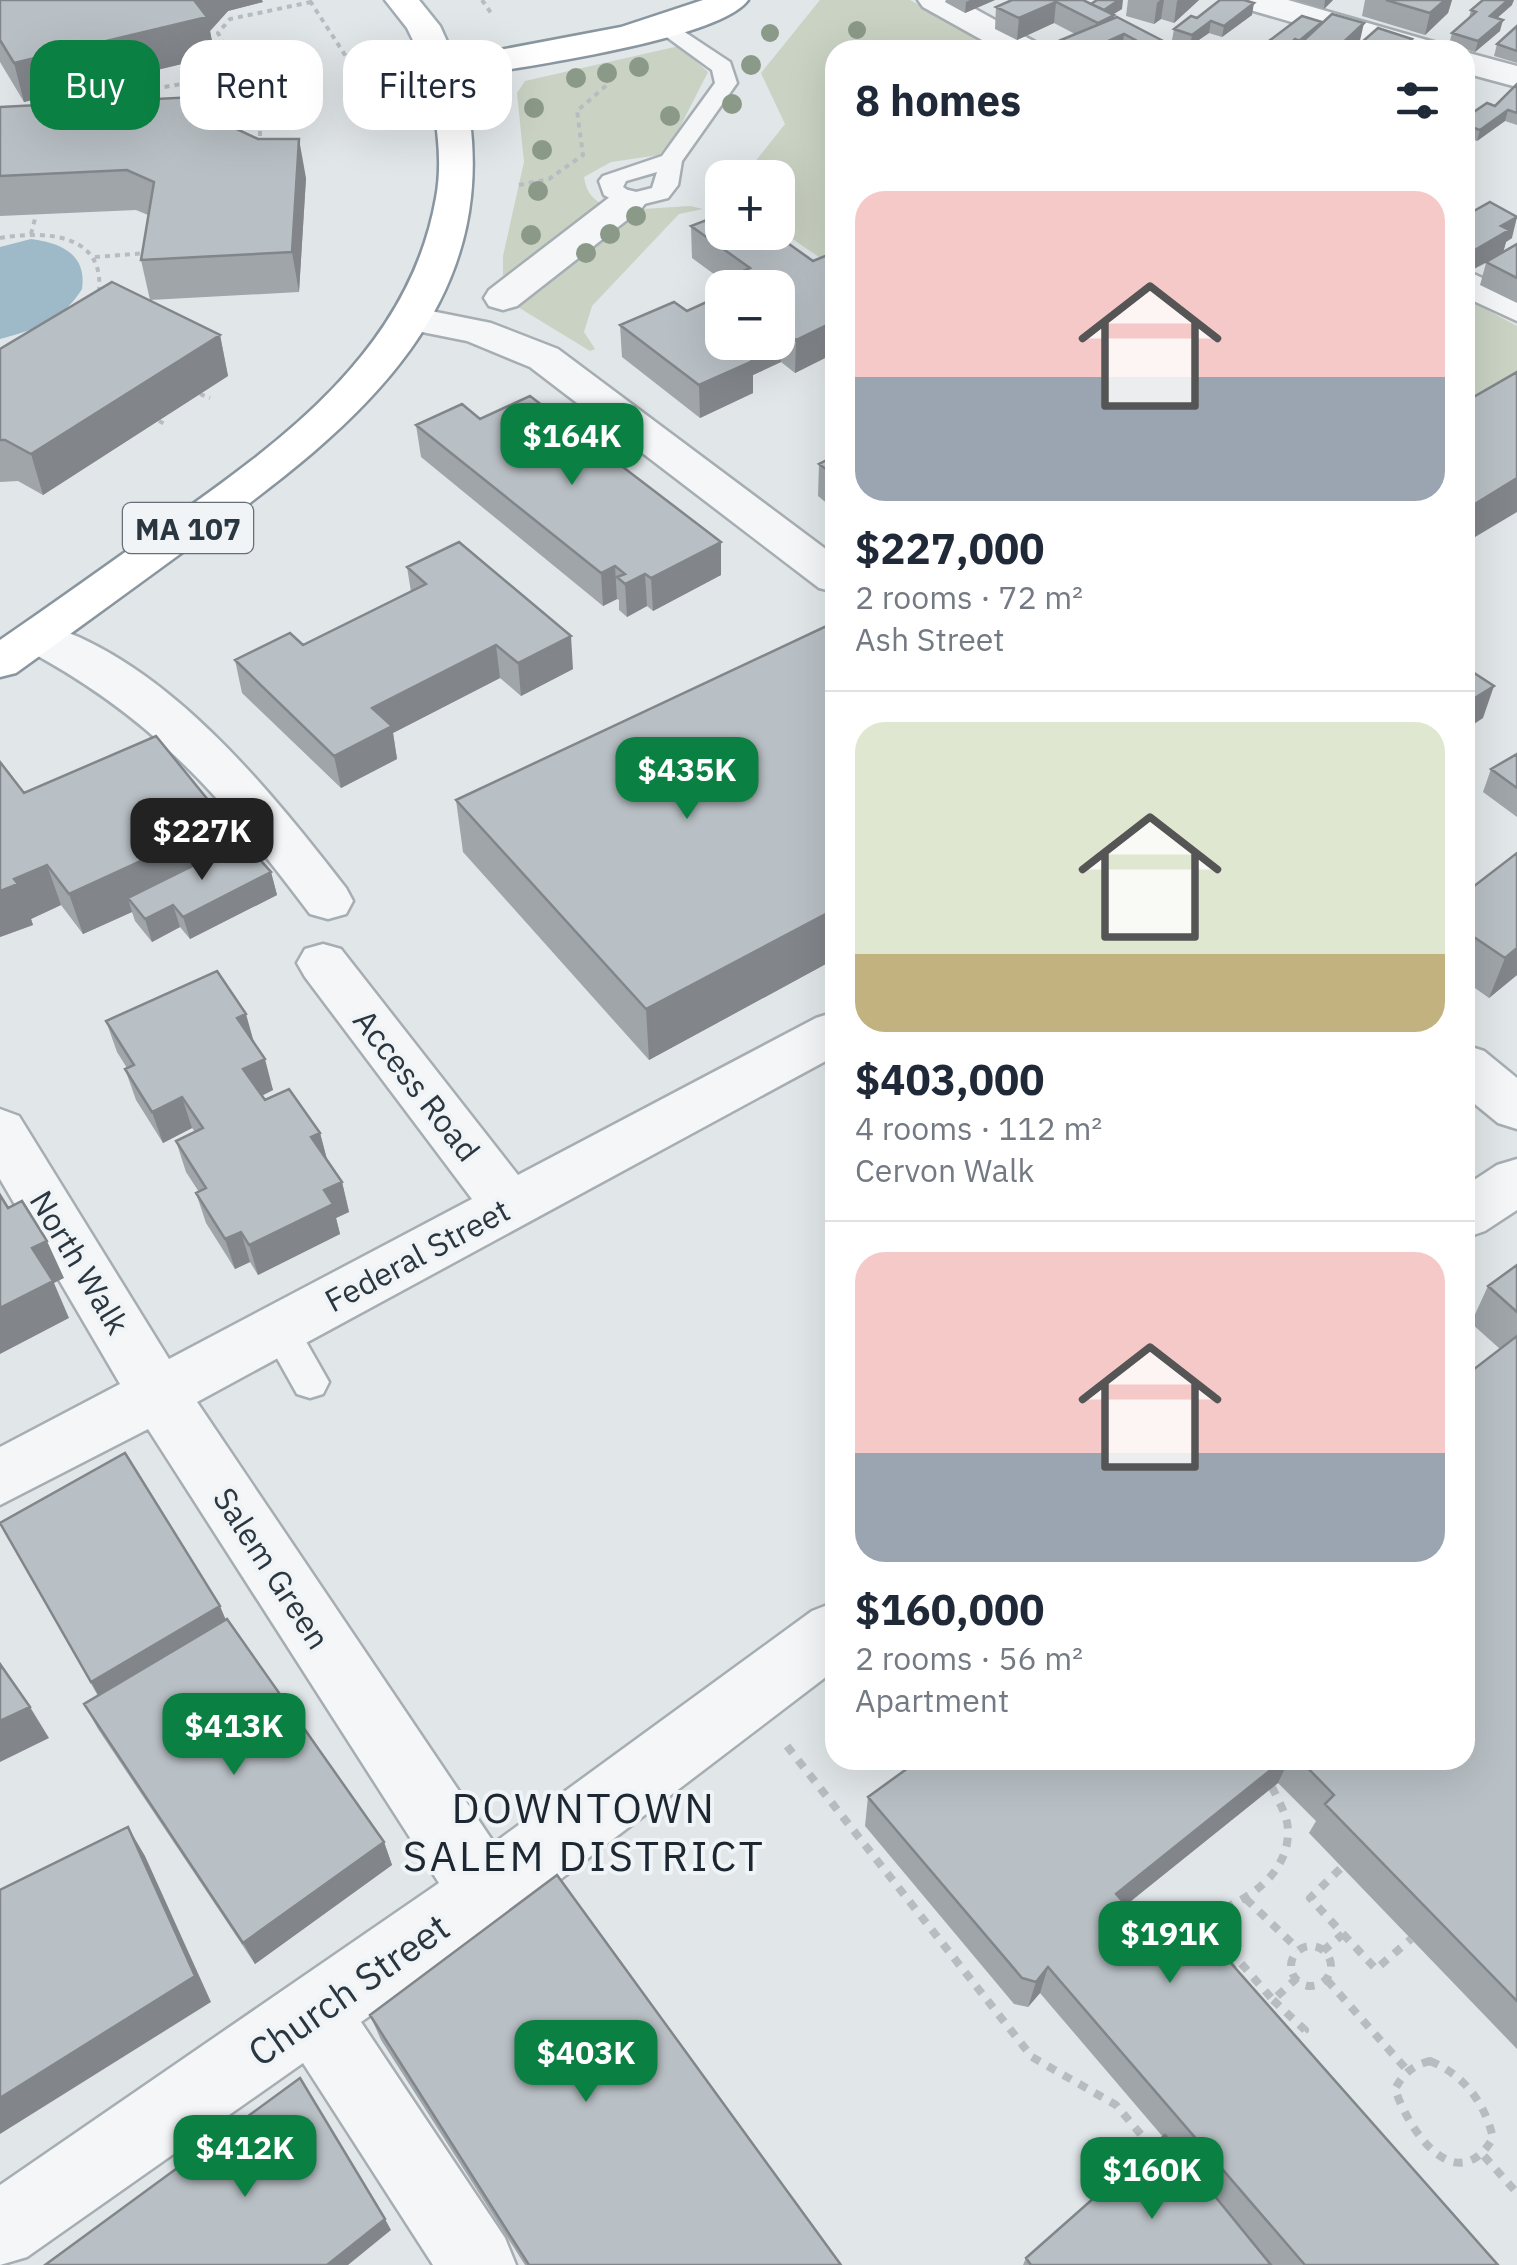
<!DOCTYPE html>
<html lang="en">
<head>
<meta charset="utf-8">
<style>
  :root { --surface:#fff; --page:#f2f2f3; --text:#1f2937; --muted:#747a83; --line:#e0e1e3; --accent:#0b8043 }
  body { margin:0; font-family:"IBM Plex Sans",sans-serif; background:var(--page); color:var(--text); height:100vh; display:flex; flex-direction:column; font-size:38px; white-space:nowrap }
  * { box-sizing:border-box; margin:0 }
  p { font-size:32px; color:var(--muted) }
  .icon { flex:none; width:55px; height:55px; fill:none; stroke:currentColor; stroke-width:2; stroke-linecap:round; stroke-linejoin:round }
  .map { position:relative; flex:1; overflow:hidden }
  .sheet { position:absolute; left:825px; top:40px; width:650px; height:1730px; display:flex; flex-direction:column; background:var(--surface); border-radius:30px; box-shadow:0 10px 40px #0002 }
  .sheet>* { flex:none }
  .hud { position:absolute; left:30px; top:40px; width:645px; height:90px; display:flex; gap:20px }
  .tools { position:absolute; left:705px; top:160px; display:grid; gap:20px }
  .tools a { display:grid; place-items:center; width:90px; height:90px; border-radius:20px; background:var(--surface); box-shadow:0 10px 40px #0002; font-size:50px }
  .price { position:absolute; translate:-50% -85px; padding:0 22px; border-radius:20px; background:var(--accent); color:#fff; font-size:32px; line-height:65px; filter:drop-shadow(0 2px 5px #0008) }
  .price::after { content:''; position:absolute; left:50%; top:60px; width:30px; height:22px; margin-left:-15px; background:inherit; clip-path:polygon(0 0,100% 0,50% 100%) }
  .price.selected { background:#222; color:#fff }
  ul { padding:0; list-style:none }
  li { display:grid; align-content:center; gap:20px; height:530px; padding:0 30px }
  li+li { border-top:2px solid var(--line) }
  li span { display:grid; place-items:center; height:310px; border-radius:30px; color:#555 }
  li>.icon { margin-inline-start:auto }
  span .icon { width:180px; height:180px; fill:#fffc; stroke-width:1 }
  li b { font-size:42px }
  h2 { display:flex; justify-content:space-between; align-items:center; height:120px; padding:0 30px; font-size:42px }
  .pill { padding:0 35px; border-radius:30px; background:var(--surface); box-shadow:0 10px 40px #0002; font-size:35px; line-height:90px }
  .pill.selected { background:var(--accent); color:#fff }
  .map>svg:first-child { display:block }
  .green { fill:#c9d2c3 }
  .water { fill:#9eb9c7 }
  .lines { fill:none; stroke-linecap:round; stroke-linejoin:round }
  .lane-casing { stroke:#a6aeb3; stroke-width:5 }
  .street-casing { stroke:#a6aeb3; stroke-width:5 }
  .primary-casing { stroke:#a1acb4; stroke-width:5 }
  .highway-casing { stroke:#89959f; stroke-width:5 }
  .path-far1 { stroke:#b7bcc0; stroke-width:4; stroke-dasharray:5 5; stroke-linecap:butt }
  .path { stroke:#b7bcc0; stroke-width:8; stroke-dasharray:9 9; stroke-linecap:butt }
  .lane { fill:#f4f6f7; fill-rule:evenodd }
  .street { fill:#f4f6f7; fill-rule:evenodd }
  .primary { fill:#fff; fill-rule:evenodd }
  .highway { fill:#fff; fill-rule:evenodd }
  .tree { fill:#8b9a88 }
  .wall { fill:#9fa5a9; fill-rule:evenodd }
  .shaded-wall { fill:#82868a }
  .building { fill:#b9c0c5; stroke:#82868a; stroke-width:2.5 }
  .labels { text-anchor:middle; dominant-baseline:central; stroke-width:8; stroke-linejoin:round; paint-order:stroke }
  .shield { fill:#f1f4f6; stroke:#666f77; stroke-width:2.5 }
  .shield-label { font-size:30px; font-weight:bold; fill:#2a3640 }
  .street-label { font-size:32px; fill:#2a3640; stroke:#f1f4f6 }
  .near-street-label { font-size:38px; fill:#2a3640; stroke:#f1f4f6 }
  .near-neighbourhood-label { font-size:42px; letter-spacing:2.5px; fill:#1c2731; stroke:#f1f4f6 }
</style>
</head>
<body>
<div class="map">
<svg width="1517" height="2265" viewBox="0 0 1517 2265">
  <rect width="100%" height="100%" fill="#e1e6e9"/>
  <path class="green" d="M820,0H910L1002,50H835V268L778,229V178H742L785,124L761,73Z
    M679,46L708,72L678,131L659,155L611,162L584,177C587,198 598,202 615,211L503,298V256L524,162L517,93L525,81Z
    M690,206L703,209L679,214L592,306L584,332L595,349L590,351L508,301L627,210Z
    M1465,298L1517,326V381L1465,412Z"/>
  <path class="water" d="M31,239C61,243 87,254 82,289C63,320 34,330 0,339V247Z"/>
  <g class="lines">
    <defs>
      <path id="lane" d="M665,19L730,62L737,83L682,161L678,185L668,198L628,208L604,195L599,181L603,176L662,156L715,83L712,70L657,30L654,25L657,20ZM657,172L652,188L632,193L623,187L626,181Z
        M279,1312L292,1317L329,1382L323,1394L310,1398L297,1394L260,1328L266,1317Z"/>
      <path id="street" d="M918,0H959L1037,43L1042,50H1000L923,7Z
        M1235,0H1288L1437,43L1442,50H1388L1240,7Z
        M1465,52L1517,66V87L1465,73Z
        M628,190L641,193L647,201L641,209L517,306L503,310L489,306L484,298L489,290L615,193Z
        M1465,270L1517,294V321L1465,297Z
        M411,307L491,323L558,349L835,556V592L819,588L530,367L467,341L397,327L391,319L397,311Z
        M37,622C163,656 269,789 346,888L353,901L346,914L328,919L310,914C223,798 152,715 21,647L14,637L21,627Z
        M323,944L341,949L518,1175L816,1018L835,1012V1056L197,1402L494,1843L812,1611L835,1602V1670L511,1917L361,2022L505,2238L516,2265H433L303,2063L27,2257L0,2265V2185L439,1883L148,1429L0,1505V1447L120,1384L0,1179V1109L19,1116L169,1359L472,1199L305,977L297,963L305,949Z
        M1465,1045L1484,1051L1517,1078V1129L1498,1123L1465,1096Z
        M1517,1159V1210L1485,1231L1465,1238V1186L1497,1165Z"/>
      <path id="primary" d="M385,0H419L440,26L460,70L455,77L443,80L431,77L407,28Z"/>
      <path id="highway" d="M703,0H748C720,40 515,68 462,77C516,301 358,426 195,543C136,586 76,630 16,673L0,677V640C54,603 108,564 162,526C281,442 409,351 436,198C444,156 435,111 426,70L431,63L621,27Z"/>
    </defs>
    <use href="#lane" class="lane-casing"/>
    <use href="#street" class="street-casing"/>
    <use href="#primary" class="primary-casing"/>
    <use href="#highway" class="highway-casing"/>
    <path class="path-far1" d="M482,0L491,13
      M310,1L347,58
      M102,83L109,97
      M66,104L239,74
      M211,113L254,107
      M260,146V112L218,33L230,19L311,2
      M519,185L549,179L583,155L577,111L608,84
      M31,234L36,215
      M0,238C47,230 109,234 98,297
      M95,257L148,253
      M200,394L210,398
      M159,421L167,425"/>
    <path class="path" d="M787,1746L1032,2057L1116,2105L1154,2150
      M1246,1899L1298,1949
      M1137,1920C1190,1931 1289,1897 1288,1831C1288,1816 1278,1800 1272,1787
      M1343,1934L1376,1969L1411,1939
      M1291 1966a20 20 0 1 1 40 0a20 20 0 1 1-40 0Z
      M1323,1951L1343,1934L1310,1898L1342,1867
      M1227,1969L1239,1961L1273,2000L1297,1978
      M1327,1980L1407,2070
      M1273,2000L1305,2030L1294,2041
      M1430,2061C1464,2075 1485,2103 1493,2138C1456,2200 1409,2131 1395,2089C1403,2074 1413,2065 1430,2061Z
      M1484,2156L1517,2193"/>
    <use href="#lane" class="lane"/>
    <use href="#street" class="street"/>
    <use href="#primary" class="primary"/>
    <use href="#highway" class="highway"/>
  </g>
  <g class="tree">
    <circle cx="857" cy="30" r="9"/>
    <circle cx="770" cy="33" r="9"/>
    <circle cx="751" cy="65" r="10"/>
    <circle cx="639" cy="67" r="10"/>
    <circle cx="607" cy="73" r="10"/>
    <circle cx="576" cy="78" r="10"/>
    <circle cx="732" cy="104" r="10"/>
    <circle cx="534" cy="108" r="10"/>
    <circle cx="670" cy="116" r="10"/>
    <circle cx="542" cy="150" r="10"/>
    <circle cx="538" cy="191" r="10"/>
    <circle cx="636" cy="216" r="10"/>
    <circle cx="610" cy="234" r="10"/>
    <circle cx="531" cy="235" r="10"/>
    <circle cx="586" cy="253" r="10"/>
  </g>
  <path class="wall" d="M0,0L263,2L228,11L210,31L215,56L24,102L0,62Z
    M946,0H995L965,13L945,2Z
    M1009,0H1083L1091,4L1122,9L1112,15L1113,18L1168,50H1060L1061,40L1075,34L1054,23L1017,40L995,29L996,7L1010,1Z
    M1128,0H1199L1174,23L1161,19L1154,24L1126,16Z
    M1295,0H1333L1324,9Z
    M1365,0H1452L1448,13L1425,35L1362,16Z
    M1512,5L1497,18L1500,31L1475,52L1449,44L1452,33L1469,18L1471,10Z
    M1252,15L1222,37L1209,33L1190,46L1172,40L1174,29L1197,18Z
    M1517,26V63L1494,56L1497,44Z
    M1517,84V125L1505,121L1477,141L1465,137V118L1495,106Z
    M214,96L218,120L306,178L299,292L150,300L141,260L148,215L136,210L0,216V107Z
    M1465,216L1512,238L1506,242L1503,252L1517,244V303L1480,285L1486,263L1466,273H1465Z
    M691,226L813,261L835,252V353L795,373L781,362L753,375V393L700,418L622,357L620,325L687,311L717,298V283L722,280L692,258ZM722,288H778L722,342Z
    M220,335L228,376L43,495L18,481L0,482V349Z
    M480,419L721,542V575L653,611L647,606L627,617L619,610V600L617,599L603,606L421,457L416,425Z
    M835,456V510L818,496L819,464Z
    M407,567L573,669L521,696L500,678L393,733L397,759L341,788L242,693L235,660L303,645L411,592Z
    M835,622V959L649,1060L463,852L456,800Z
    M1517,754V817L1483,792L1491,769Z
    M24,793L233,846L271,872L277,895L190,939L180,927L152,942L135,921L132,912L83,934L61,905L31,919L33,925L0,937Z
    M1517,853V975L1489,998L1465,981V893Z
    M106,1021L254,1044L273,1090L262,1096L265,1100L320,1133L327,1160L342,1182L349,1212L336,1218L340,1234L258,1275L250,1262L235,1269L206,1223L196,1193L199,1192L186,1172L176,1141L195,1132L192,1128L163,1143L136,1100L125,1069L127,1068L117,1052Z
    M1517,1265V2049L1309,1833L1316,1821L1278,1783L1126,1905L1160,1943L1498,2265H1023L1026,2258L1163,2137L1040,1993L1028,2007L1014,2004L865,1826L868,1797L919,1760H1465L1500,1349L1471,1323L1488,1286Z
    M0,1523L226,1620L384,1842L392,1865L255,1964L98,1729L84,1704L98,1696Z
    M370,2015L841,2265H525L381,2040Z"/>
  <path class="shaded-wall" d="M194,0H262L263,2L228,11L210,31L215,56L24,102L14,63Z
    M970,0H995L965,13L966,2Z
    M1119,0H1123L1122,9L1107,18L1114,15L1111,37L1095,44L1098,23L1104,10Z
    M1160,0H1164L1161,19L1154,24L1157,3Z
    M1178,0H1199L1174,23L1177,1Z
    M1325,0H1333L1324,9Z
    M1440,0H1452L1448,13L1425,35L1430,13Z
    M1508,0H1514L1512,5L1487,27L1490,16Z
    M1056,2L1054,23L1017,40L1019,18Z
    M1254,3L1252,15L1222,37L1224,26Z
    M1503,20L1500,31L1475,52L1478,41Z
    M1211,21L1209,33L1190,46L1192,35Z
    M1364,23L1359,45L1354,50H1335Z
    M1124,34L1122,50H1088Z
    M1412,39L1409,50H1399Z
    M214,96L221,136L211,117Z
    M1508,110L1505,121L1477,141L1480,130Z
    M299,139L306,178L299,292L292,252Z
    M1517,217L1512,238L1506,242L1503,253L1466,273L1473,251L1501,226Z
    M835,321V353L795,373L796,340Z
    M781,330V362L753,375V393L700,418L699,385L737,349L752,342H778V331Z
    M220,335L228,376L43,495L31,454Z
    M1517,478V512L1465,543V510Z
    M721,542V575L653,611L651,578Z
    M615,566L617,599L603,606L601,573Z
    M645,574L647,606L627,617L625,584Z
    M571,636L573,669L521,696L518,663Z
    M496,645L500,678L393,733L397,759L341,788L334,756L372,708Z
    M1494,686L1483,718L1465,730V704Z
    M226,822L237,862L128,898L132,912L83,934L69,894Z
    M47,865L61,905L31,919L33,925L0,937V891L14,879Z
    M271,872L277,895L190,939L183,917Z
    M173,905L180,927L152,942L145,919Z
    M835,909V959L649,1060L646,1009Z
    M1517,948V975L1489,998L1505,958Z
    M246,1014L255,1046L237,1018Z
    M265,1059L273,1090L252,1100L243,1069Z
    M182,1097L192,1128L163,1143L152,1112Z
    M320,1133L328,1163L311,1137Z
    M342,1182L349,1212L336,1218L340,1234L258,1275L249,1245L324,1190Z
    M241,1232L250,1262L235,1269L225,1239Z
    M47,1241L64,1278L54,1283L69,1318L0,1354V1308L32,1248Z
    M220,1606L231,1632L105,1707L91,1682Z
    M30,1707L49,1738L0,1762V1721Z
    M1283,1760H1289L1278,1783L1106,1921L1116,1894Z
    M128,1827L145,1856L211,2002L0,2134V2098Z
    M384,1842L392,1865L255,1964L243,1943Z
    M1048,1967L1040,1993L1028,2007L1036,1982Z
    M385,2219L391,2230L348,2265H327Z"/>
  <path class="building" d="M0,0H194L207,17L14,63L0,40Z
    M1012,0H1083L1114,15L1098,23L1056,2L1019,18L996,7Z
    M1097,0H1119L1104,10L1091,4Z
    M1220,0H1244L1254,3L1224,26L1211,21L1192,35L1174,29L1191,16L1197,18Z
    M1386,0H1445L1430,13Z
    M1483,0H1508L1490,16L1503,20L1478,41L1452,33L1476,12L1471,10Z
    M1332,14L1364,23L1335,50L1321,46L1316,50H1284L1295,39L1302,42Z
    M1302,16L1322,22L1299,41L1295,39L1284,50H1245L1253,44L1261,47Z
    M1117,17L1169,44L1154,50L1124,34L1088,50H1079L1061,40Z
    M1517,26V51L1497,44Z
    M1378,28L1412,39L1399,50H1353Z
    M1517,84V113L1508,110L1480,130L1465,125V118L1487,103L1495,106Z
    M214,96L211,117L258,139H299L292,252L141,260L154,182L127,170L0,176V107Z
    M1490,202L1517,217L1501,226L1509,230L1473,251L1465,247V216Z
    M722,214V232H772L813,261L835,252V321L796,340L781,330L778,331V288H724L717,283L750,268L691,226Z
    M1517,244V278L1486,262Z
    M112,282L220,335L31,454L5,440H0V349Z
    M722,295V342H752L737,349L753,361L699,385L620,325L674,302L687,311Z
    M1517,372V478L1465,510V402Z
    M530,396L721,542L651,578L645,574L625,584L617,577L625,574L615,566L601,573L416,425L462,404L480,419Z
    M835,456V476L819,464Z
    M459,542L571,636L518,663L496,645L372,708L392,726L334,756L235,660L290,633L303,645L426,584L407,567Z
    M835,622V909L646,1009L456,800Z
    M1465,667L1494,686L1465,704Z
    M156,736L226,822L69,894L47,865L14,879L18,884L0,891V762L24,793Z
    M1517,754V788L1491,769Z
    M243,841L271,872L183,917L173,905L145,919L128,898Z
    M1517,853V948L1505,958L1465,931V893Z
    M217,971L246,1014L237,1018L265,1059L243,1069L265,1100L289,1089L320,1133L311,1137L342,1182L324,1190L333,1204L249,1245L241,1232L225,1239L196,1193L206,1188L176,1141L203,1128L182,1097L152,1112L125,1069L134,1065L106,1021Z
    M0,1195L8,1208L22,1201L47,1241L32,1248L53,1281L0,1308Z
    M1517,1265V1312L1488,1286Z
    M1517,1336V2001L1325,1804L1334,1795L1300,1760H1465V1376Z
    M125,1453L220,1606L91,1682L0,1523Z
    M227,1619L384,1842L243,1943L84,1704Z
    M0,1664L30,1707L0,1721Z
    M919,1760H1283L1116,1894L1160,1943L1191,1918L1498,2265H1305L1048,1967L1036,1982L1022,1978L868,1797Z
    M128,1827L195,1976L0,2098V1890Z
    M557,1875L841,2265H529L370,2015Z
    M300,2078L385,2219L327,2265H45Z
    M1165,2135L1271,2265H1031L1026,2258Z"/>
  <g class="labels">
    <rect class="shield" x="123" y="503" width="130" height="50" rx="8"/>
    <g class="shield-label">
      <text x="188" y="528">MA 107</text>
    </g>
    <g class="street-label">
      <text transform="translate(417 1085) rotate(52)">Access Road</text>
      <text transform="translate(417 1255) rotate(-28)">Federal Street</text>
      <text transform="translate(80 1262) rotate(59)">North Walk</text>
      <text transform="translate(272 1568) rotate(57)">Salem Green</text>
    </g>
    <g class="near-street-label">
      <text transform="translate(348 1989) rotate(-35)">Church Street</text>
    </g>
    <g class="near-neighbourhood-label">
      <text x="584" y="1807">DOWNTOWN<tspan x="584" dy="48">SALEM DISTRICT</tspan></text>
    </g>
  </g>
</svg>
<div class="tools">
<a>+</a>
<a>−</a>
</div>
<b class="price" style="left:572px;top:488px">$164K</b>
<b class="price" style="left:687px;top:822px">$435K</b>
<b class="price selected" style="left:202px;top:883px">$227K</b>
<b class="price" style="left:234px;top:1778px">$413K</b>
<b class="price" style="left:1170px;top:1986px">$191K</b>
<b class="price" style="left:586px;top:2105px">$403K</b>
<b class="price" style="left:245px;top:2200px">$412K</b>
<b class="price" style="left:1152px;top:2222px">$160K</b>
<div class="hud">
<a class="pill selected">Buy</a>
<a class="pill">Rent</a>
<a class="pill">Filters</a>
</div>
<section class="sheet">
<h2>8 homes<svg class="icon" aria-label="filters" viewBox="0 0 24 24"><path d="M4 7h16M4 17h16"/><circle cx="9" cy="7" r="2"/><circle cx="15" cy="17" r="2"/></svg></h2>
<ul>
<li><span style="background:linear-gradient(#f6c9c9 60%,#9aa5b1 0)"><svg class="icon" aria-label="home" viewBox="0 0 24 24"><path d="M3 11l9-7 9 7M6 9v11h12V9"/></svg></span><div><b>$227,000</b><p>2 rooms · 72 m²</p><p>Ash Street</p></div></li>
<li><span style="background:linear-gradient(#dfe7d0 75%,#c2b280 0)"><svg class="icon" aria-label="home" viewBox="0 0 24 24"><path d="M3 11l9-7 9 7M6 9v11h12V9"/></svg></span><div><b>$403,000</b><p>4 rooms · 112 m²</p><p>Cervon Walk</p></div></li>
<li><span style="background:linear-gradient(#f6c9c9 65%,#9aa5b1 0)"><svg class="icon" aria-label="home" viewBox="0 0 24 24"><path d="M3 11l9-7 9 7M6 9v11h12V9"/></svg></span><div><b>$160,000</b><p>2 rooms · 56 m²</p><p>Apartment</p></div></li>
</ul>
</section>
</div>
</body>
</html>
